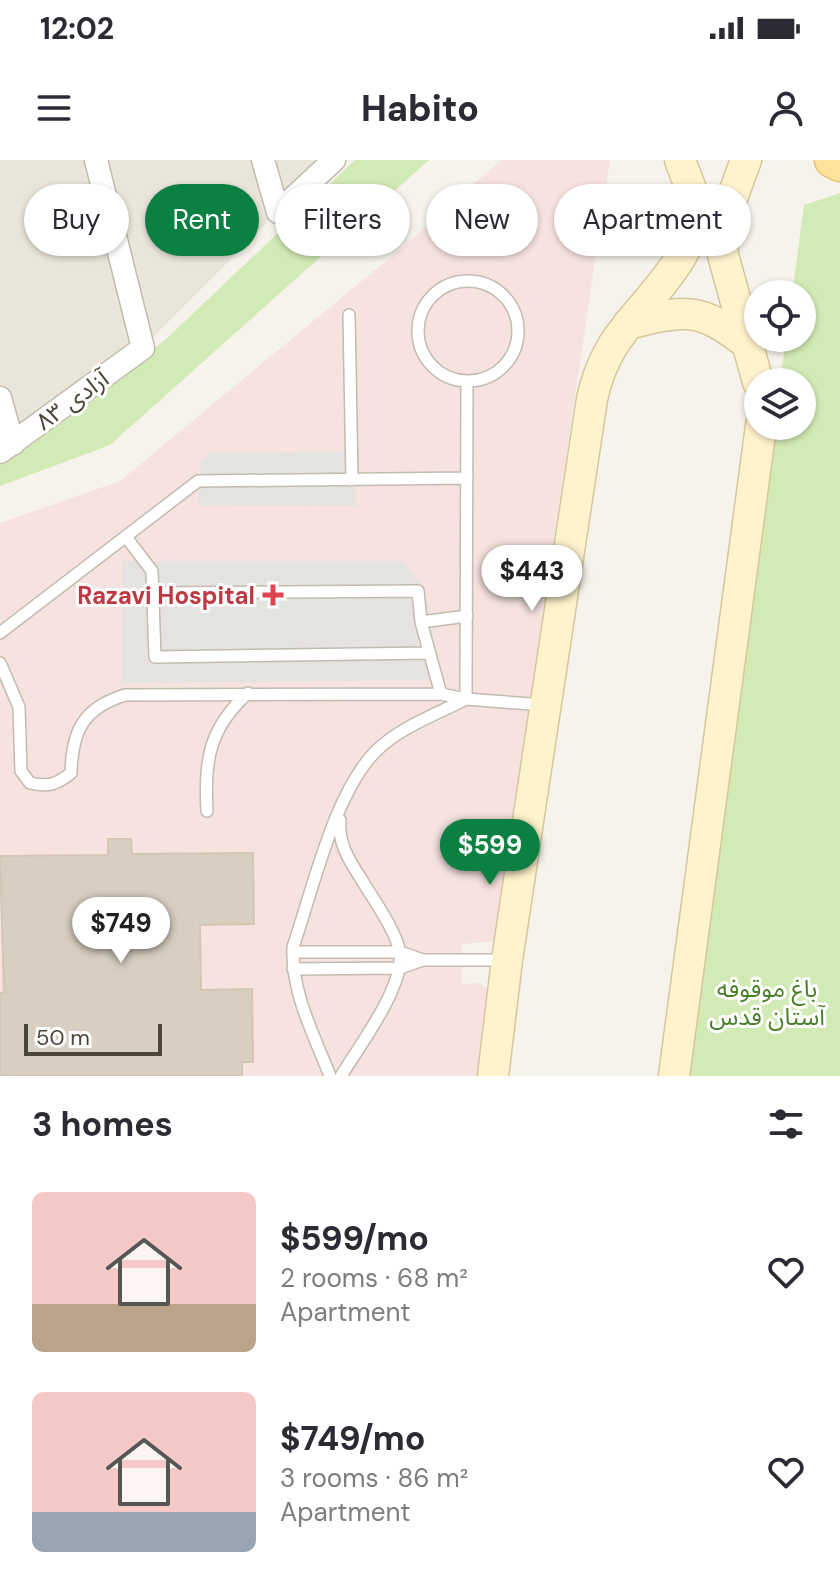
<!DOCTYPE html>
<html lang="en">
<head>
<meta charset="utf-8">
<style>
  :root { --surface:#fff; --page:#f2f2f3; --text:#2b2b33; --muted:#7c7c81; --accent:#0b8043 }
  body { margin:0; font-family:"DM Sans","Noto Sans Arabic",sans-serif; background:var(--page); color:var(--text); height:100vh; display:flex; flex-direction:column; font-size:30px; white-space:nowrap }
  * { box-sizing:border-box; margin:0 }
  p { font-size:26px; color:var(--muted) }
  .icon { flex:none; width:44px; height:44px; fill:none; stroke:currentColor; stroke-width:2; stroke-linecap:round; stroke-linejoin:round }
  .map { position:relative; height:916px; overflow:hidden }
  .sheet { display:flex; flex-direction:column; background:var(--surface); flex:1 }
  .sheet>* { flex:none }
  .guide { position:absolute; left:24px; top:24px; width:792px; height:72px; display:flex; gap:16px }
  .buttons { position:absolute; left:744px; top:120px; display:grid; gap:16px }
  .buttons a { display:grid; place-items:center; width:72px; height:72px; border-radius:50%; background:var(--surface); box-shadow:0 2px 6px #0004; font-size:40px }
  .scale { position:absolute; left:24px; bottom:20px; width:138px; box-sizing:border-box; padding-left:8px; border:4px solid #4b4439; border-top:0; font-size:22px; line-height:28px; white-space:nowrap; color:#4b4439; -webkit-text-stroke:6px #fff; paint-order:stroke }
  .price { position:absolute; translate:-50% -68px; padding:0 18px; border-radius:28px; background:#fff; color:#222; font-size:26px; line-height:52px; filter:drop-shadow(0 2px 4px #0008) }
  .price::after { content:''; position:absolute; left:50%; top:48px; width:24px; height:18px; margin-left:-12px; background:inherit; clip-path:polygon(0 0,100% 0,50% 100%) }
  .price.on { background:var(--accent); color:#fff }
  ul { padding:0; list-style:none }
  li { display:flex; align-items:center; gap:24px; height:200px; padding:0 32px }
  li span { display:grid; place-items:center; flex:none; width:224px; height:160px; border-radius:12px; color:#555 }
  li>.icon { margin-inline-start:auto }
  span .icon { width:96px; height:96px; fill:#fffc; stroke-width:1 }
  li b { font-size:34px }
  h2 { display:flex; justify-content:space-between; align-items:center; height:96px; padding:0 32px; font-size:34px }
  .pill { padding:0 28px; border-radius:36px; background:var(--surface); box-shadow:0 2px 6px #0004; font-size:28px; line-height:72px }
  .pill.on { background:var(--accent); color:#fff }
  .status { display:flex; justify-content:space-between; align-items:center; height:56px; padding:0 40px; background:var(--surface); direction:ltr }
  .status svg { height:22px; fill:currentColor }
  header { display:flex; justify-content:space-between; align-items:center; height:104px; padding:0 32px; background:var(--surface); font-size:36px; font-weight:800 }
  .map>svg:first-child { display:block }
  .residential { fill:#eae5da }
  .medical { fill:#f6e3e0 }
  .green { fill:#d2eab5 }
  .parking { fill:#e5e3e0 }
  .building { fill:#d8cfc1; stroke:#d3c7b4; stroke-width:2 }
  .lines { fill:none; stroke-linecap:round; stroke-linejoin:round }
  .lane-casing { stroke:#c2bbae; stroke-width:14 }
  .street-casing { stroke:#c2bbae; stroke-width:25 }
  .secondary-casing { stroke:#d6c79b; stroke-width:33 }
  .primary-casing { stroke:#e6c16a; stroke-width:37 }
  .lane { stroke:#fff; stroke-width:11 }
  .street { stroke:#fff; stroke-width:22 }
  .secondary { stroke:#fff3cd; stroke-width:30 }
  .primary { stroke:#ffe39c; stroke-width:34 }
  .health-dot { fill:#e0444e; stroke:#fff; stroke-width:3 }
  .labels { text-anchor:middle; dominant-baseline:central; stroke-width:6; stroke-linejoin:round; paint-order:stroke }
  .street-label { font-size:24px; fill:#4b4439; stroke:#fff }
  .health-label { font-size:24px; font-weight:bold; fill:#be3a42; stroke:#fff; text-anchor:end }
  .park-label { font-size:24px; fill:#4a7f2a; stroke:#fff }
</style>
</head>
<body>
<div class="status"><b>12:02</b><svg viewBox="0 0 49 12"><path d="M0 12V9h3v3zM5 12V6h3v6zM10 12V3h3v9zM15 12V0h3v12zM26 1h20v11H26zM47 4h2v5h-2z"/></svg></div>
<header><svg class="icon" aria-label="menu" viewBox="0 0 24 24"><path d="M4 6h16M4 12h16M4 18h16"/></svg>Habito<svg class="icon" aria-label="person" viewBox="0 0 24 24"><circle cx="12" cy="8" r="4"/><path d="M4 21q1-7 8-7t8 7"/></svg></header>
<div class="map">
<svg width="840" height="916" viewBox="0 0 840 916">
  <rect width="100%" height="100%" fill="#f6f3ec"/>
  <path class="residential" d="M0,0H330L99,231L0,281Z"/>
  <path class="medical" d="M501,0H610L535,507L502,770L492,782L461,784L462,824L479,823L489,829L479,916H0V363L120,321L404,86Z"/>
  <path class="green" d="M355,0H429L110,285L0,326V304L165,180Z
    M840,33V916H684L774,266H802V222H780L786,178H802V134H792L804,45Z"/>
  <path class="parking" d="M355,291L356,346L198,345L201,301L209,293Z
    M123,401H404L423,427L433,463L432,520L121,523Z"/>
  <path class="building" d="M108,679H131L132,694L253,693L254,764L200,765L201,830L252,829L253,902H242V916H0V833H4L0,696L108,695Z"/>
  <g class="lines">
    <defs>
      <path id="lane" d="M418 171a50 50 0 1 1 100 0a50 50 0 1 1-100 0Z
        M349,155L352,320
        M126,377L152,411L155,497L429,493
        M152,433L418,431L421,462
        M0,473L198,321L467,318
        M0,503L19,547L21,611L30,623C48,627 56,625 71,613C72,571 83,548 125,535L441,534L466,539L544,545
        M441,534L421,462L467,456
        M207,651C204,601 209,568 248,533
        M340,660C338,682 348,699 360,717C372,738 397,771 400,794C404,827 358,888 341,916
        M423,800H506
        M293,809L400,808L423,800L400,792H293
        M330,916C314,875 291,832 293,787C313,729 334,633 376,591C400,567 437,554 466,539L467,221"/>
      <path id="street" d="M263,0L278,52L334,0
        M0,238L13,284
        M0,292L143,188L96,0"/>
      <path id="secondary" d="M746,0L721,68L723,95L758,222
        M628,164C684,150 699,146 746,183
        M493,916L507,800L592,239C596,220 602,204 612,187C637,145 704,95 694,41C692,27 684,13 680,0
        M674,916L761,266"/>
      <path id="primary" d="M832,0L840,4"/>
    </defs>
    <use href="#lane" class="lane-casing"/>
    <use href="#street" class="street-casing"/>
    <use href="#secondary" class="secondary-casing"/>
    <use href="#primary" class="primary-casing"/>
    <use href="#lane" class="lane"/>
    <use href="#street" class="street"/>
    <use href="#secondary" class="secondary"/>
    <use href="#primary" class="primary"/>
  </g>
  <path class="health-dot" d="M269 423h8v8h8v8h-8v8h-8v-8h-8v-8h8z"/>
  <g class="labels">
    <g class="street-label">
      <text transform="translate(72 240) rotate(-36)">آزادی ۸۳</text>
    </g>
    <g class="health-label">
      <text x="255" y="435">Razavi Hospital</text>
    </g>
    <g class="park-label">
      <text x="767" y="828">باغ موقوفه<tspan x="767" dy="28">آستان قدس</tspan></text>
    </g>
  </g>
</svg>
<div class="buttons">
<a><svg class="icon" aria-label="locate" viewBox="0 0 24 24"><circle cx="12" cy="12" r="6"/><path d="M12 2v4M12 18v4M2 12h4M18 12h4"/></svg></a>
<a><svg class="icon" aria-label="layers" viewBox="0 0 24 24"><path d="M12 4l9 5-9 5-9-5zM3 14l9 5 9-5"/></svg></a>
</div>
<div class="scale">50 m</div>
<b class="price" style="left:532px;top:453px">$443</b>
<b class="price on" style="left:490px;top:727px">$599</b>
<b class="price" style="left:121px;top:805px">$749</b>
<div class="guide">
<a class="pill">Buy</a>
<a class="pill on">Rent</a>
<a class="pill">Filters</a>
<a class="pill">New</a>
<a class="pill">Apartment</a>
</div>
</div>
<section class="sheet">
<h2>3 homes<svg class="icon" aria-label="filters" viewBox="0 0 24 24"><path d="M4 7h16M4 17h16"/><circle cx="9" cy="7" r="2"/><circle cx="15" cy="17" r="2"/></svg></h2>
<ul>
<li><span style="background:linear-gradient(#f6c9c9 70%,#b9a48a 0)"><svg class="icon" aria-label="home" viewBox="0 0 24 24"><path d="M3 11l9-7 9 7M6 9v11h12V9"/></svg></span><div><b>$599/mo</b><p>2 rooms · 68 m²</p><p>Apartment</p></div><svg class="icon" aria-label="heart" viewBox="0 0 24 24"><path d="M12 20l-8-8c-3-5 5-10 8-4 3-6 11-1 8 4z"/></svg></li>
<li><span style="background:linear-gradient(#f6c9c9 75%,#9aa5b1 0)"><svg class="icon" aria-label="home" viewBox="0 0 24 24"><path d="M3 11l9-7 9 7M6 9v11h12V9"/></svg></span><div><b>$749/mo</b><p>3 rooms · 86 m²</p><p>Apartment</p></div><svg class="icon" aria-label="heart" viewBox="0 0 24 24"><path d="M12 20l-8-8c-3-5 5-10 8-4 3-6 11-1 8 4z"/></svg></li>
</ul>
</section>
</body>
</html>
